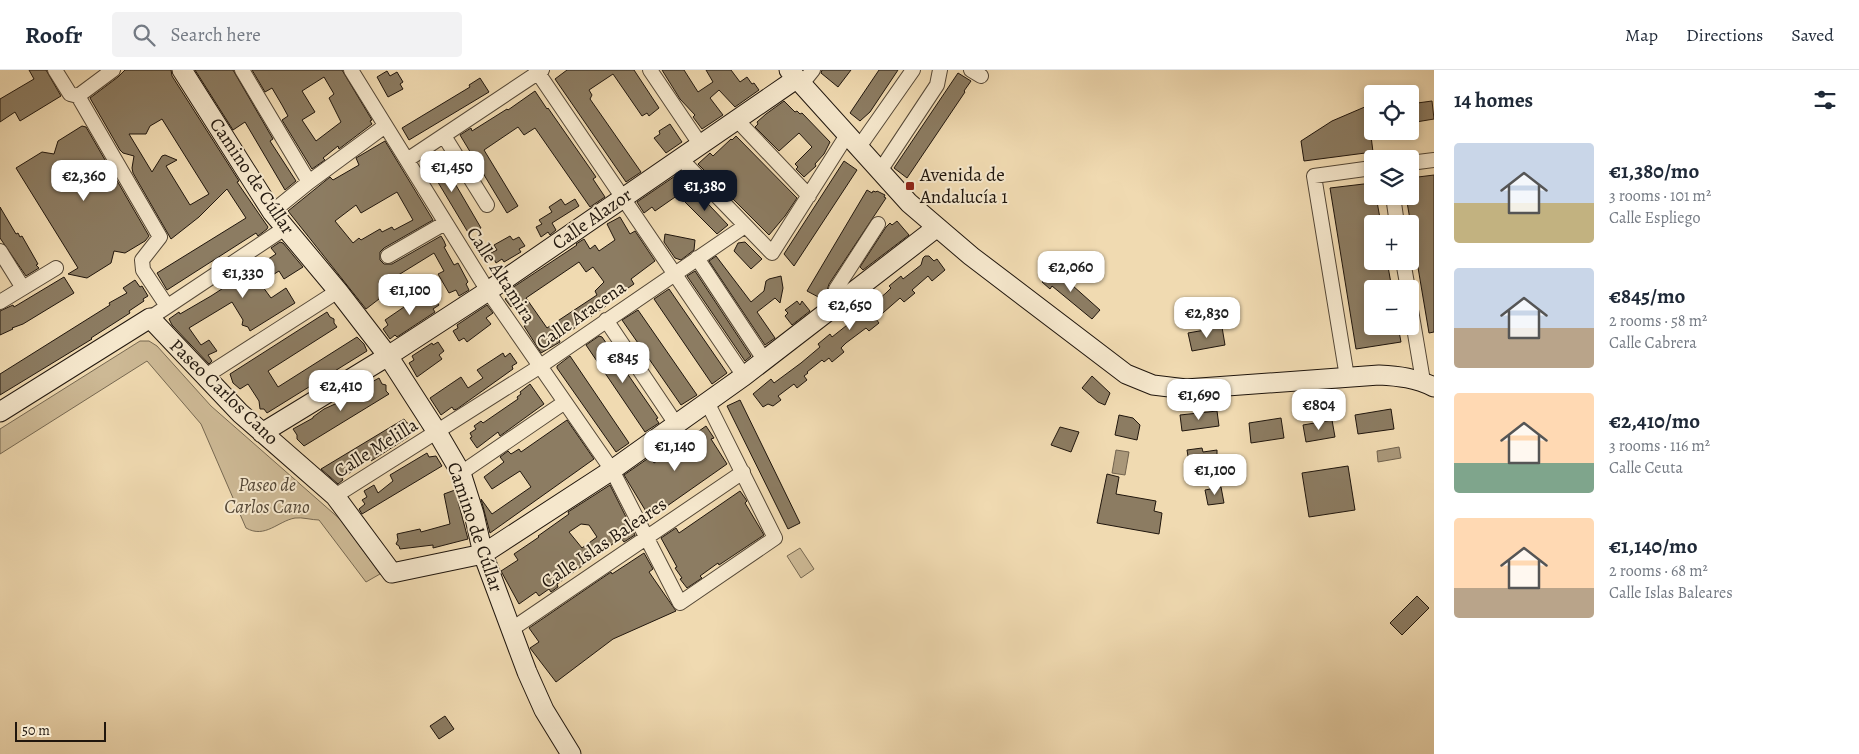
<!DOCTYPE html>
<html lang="en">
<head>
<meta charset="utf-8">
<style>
  :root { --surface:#fff; --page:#f2f2f3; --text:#1f2937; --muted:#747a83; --line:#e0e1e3; --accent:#111827 }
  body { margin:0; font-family:Alegreya,serif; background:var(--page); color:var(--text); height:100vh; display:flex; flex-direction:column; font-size:19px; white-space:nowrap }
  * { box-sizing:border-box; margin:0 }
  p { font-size:16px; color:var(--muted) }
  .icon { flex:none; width:28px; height:28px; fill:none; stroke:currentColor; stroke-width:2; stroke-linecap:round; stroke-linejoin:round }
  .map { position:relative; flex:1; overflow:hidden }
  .drawer { display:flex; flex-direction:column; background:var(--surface); width:425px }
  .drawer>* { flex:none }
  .fabs { position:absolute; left:1364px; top:15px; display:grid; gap:10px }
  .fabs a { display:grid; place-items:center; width:55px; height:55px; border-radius:5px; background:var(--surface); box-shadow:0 2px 8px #0003; font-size:25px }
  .scale { position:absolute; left:15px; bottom:12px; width:91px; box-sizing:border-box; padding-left:5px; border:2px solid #20160d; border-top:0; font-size:14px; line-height:18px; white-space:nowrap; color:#20160d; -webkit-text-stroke:4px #f5e7cc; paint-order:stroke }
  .price { position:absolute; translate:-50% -42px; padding:0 11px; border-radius:10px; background:#fff; color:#222; font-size:16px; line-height:32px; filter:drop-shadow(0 1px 2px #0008) }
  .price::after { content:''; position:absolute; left:50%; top:30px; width:15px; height:11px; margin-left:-8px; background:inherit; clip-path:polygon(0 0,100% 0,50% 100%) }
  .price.selected { background:var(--accent); color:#fff }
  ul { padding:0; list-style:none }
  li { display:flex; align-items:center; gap:15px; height:125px; padding:0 20px }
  li span { display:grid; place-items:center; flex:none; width:140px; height:100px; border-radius:5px; color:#555 }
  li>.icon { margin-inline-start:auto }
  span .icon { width:60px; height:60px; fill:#fffc; stroke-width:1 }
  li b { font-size:21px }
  h2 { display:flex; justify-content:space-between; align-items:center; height:60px; padding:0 20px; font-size:21px }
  header { display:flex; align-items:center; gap:30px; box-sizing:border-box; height:70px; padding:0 25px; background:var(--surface); border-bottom:1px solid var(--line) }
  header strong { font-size:24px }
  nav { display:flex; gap:28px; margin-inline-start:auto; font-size:18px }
  .search { width:350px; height:45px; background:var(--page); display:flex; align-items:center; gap:12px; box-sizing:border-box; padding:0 18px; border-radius:5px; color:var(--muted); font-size:19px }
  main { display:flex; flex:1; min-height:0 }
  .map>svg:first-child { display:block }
  .green { fill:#cdb995; stroke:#766851 }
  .water { fill:#a99779; stroke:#72634e }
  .building { fill:#8c7c62; stroke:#20160d; fill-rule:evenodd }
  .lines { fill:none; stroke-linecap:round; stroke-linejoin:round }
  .street-casing { stroke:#544736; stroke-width:16 }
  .secondary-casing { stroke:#20160d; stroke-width:21 }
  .street { stroke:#f5e7cc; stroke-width:14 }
  .secondary { stroke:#f5e7cc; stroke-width:19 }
  .poi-dot { fill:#8f2418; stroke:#f5e7cc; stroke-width:2 }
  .labels { text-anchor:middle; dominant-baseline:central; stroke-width:4; stroke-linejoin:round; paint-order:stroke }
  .poi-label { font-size:19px; fill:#20160d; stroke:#f5e7cc; text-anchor:start }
  .street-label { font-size:19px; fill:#20160d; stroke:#f5e7cc }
  .park-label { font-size:19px; font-style:italic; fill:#544736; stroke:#f5e7cc }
</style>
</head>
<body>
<header>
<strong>Roofr</strong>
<div class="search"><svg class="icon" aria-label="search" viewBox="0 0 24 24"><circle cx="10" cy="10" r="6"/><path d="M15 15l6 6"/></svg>Search here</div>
<nav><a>Map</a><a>Directions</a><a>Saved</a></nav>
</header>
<main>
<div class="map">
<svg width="1434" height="684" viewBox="0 0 1434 684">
  <rect width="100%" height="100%" fill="#f0dab1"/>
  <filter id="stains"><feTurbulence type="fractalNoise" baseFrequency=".004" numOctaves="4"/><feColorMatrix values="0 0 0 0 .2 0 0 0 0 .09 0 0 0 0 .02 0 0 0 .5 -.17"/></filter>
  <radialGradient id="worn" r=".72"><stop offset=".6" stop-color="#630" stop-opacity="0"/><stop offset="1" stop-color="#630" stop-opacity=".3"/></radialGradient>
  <path class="green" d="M140,271H149L157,276L211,336L341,450L380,504L366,512L319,450C312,450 302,447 295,448C278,451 265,469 246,458L201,354L147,291L0,384V359Z
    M800,478L814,499L801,508L787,486Z"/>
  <path class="water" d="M1399,377L1401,388L1378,392L1377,381Z
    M1116,380L1129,382L1125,405L1112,403Z"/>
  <path class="building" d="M29,0H46L61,26L20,51L15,42L0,52V29L34,9Z
    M125,0H171L172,6L239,111L237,112L268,157L267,159L258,166L256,163L167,220L157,203L246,148L227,119L199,147L171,169L133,103L132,98L134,86L123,83L120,80L90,28L118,7ZM162,49L209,124L190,135L166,96L177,90L165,85L162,86L152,102L129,64H146L150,56Z
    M195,0H233L273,69L270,71L296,111L285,120L245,52L233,60Z
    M252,0H342L372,50L370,51L372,54L339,79L338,76L323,88L325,90L312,99L282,50L288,46L282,35L272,18L265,22ZM324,7L334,24L329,28L341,52L316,71L302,50L315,42L302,21Z
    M567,0H634L659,38L649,46L647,43L642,46L613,4L589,20L592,25L590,29L641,102L626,112L555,9Z
    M662,0H684L698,22L713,12L706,0H731L740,12L747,7L752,14L754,13L759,20L735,37L719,20L710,28L723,45L702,59L693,47L695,45L680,29Z
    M822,0H851L838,17L821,3Z
    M879,0H898L870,42L860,51L850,43Z
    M387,1L390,6L397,2L403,12L400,14L403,19L388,27L377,7Z
    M958,3L971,11L964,21L965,22L907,108L894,98Z
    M480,8L489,22L409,70L402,58L470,17L469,15Z
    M535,21L547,39L548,38L596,107L593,109L605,127L590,137L535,58L524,65L518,57L484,80L518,136L507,143L460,65L471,58L472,61L507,39L508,40Z
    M784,31L795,42L797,41L800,44L802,43L830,72L824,84L815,94L816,96L804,107L796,99L798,97L795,94L812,77L799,63L779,81L755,57L758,54L757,52L766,44Z
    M1432,31L1434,49L1410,53V34Z
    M1367,36L1368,40L1372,39V58H1370L1373,82L1304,91L1301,71L1332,51Z
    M670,54L682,72L666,83L654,68L660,64L659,61Z
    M82,56L86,57L149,166L145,171L125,183L114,181L111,193L87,208L68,204L78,198L16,98L42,82L54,84L58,71Z
    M736,66L797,128L785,146L769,165L698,94L710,83L713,86L731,69L732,70Z
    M385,71L433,150L384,178L380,182V190L384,194H392L441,166L444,171L446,176L444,177L454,195L458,193L468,212L466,214L469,220L459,226L456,220L449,223L438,204L444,201L434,183L387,212L392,219L366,239L288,141L330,107L333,110L359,95L356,88ZM397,122L413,150L394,160L392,157L382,162L380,159L361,170L359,168L353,173L335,151L356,135L361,143Z
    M436,81L481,158L469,164L424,89Z
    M844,91L857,100L794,196L784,184Z
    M681,102L683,104L678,125L655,141L652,137L644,143L637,132Z
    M1434,105V262L1429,263L1406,126H1410V108Z
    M1372,113V126H1376L1381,154H1372V191H1387L1392,219H1372V256H1398L1401,272L1356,279L1330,118Z
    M694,119L728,155L717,164L683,130Z
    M867,120L872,123L873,121L876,122L877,121L885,125L884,127L886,128L829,214L824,230L807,221Z
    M561,129L565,135L575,129L579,136L552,153L556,160L550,165L548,162L541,167L536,157L542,154L539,150L552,142L549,137Z
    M0,137L16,164L18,163L20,167L22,166L38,194L36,195L39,198L26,206L0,168Z
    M620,147L630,164L635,161L655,191L631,209L634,214L604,234L606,236L559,269L560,272L541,283L524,256L526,255L523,251L525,250L515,234L511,237L505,229L509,226L506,222L577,175L576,174L584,169L590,179L595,175L599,181L615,170L607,154ZM579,192L586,202L593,197L604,212L595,221L597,225L547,258L526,228Z
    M897,151L909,165L863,200L860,197L886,157L890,153L892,155Z
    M665,164L695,170L694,180L681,190L675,188L664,172Z
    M510,166L513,170L519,167L525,176L519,179L521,182L504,192L502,189L496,193L491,183L497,180L494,175Z
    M280,172L283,173L303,197L284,209L279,201L260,213L271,228L286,218L295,233L250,261L248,257L242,255L243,250L232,232L189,258L201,275L209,270L217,281L208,285L212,291L209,294L172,255L169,249L179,242L180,244L211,226L276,184L271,178Z
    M745,172L762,189L751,199L734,181L738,173Z
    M716,186L751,232L764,221L766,211L769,209L781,206L783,218L780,233L775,228L757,242L775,268L765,275L709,191Z
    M925,186H929L934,191L937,189L945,200L932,211L928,206L912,220L915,223L904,232L900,228L876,249L879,253L869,261L866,258L846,273L841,278L844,282L832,292L829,288L824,292L822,290L807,302L808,303L804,306L807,310L797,318L794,314L778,326L781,330L773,336L768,334L763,337L753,324L771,309L774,313L801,293L820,277L818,274L830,264L832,267L856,248L853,245L866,235L868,238L886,223L891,218L889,216L901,206L903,209L921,195L923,188Z
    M1054,199L1100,240L1092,249L1052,216L1050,219L1042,212Z
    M695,201L751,286L745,291L687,206Z
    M64,207L74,223L23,254L12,258L13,259L0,265V241L13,235L14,237Z
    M135,210L140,217L142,216L148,226L143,229L144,231L129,241L130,243L91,268L92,269L0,325V304L110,235L109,233L127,223L123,218Z
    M669,219L727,303L712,314L654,229Z
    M423,224L426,229L432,225L439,235L433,239L435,242L397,267L395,265L390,269L383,259L388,255L385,250Z
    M797,231L800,235L802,231L810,241L792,255L785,246L788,243L785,240Z
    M487,235L493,243L486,248L491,254L467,272L464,268L459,271L453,261L458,258L457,255Z
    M638,240L697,325L681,335L622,250Z
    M327,242L330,247L334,249V253L337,257L268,301L278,317L357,267L364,274L367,281L267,343L264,339H260L259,331L248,314L240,319L233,313L230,304Z
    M1222,257L1225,275L1192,281L1188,263Z
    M599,266L602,267L658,348L656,349L659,353L645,362L586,275Z
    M438,272L444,281L439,285L442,289L417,307L409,293L414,290L412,286L432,273L433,275Z
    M503,283L505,287L510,283L517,293L512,296L513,299L457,339L454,340L452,337L441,345L430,328L461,307L468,318L483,308L477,300Z
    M570,286L629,373L616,382L557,298V296Z
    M1092,306L1110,323L1105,335L1098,332L1082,318Z
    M379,308L382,314L386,315V321L389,324L304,376L297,369V365L293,359L313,348V347L324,339L344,330L343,328Z
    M530,314L544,334L500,366L498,362L477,378L470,368L472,367L470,363L476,359L474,356L481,351L483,353L518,329L517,327L521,324L520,322Z
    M740,330L800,453L788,459L727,336Z
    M1391,339L1394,359L1358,364L1355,345Z
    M1217,341L1219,356L1182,361L1180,345Z
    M1119,345L1133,348L1140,355L1137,370L1115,365Z
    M1281,348L1284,368L1251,373L1249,353Z
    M404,349L407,353L411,354L410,366L371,391L370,389L342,408L343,410L338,414L321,399Z
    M567,350L594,389L490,463L481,429L492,444L531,417L520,401L492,419L484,407L504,392L500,387L508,381L511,384L519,379L521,382Z
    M1332,350L1335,367L1306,372L1303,355Z
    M706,356L714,368L711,369L727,394L650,448L624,405L650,387L654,393Z
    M1060,357L1079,362L1071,382L1051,375Z
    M1202,378L1203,382L1217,380V385H1221L1223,399L1194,403L1193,398L1190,399L1187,380Z
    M427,383L429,387L436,386L442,396L362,444L359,439L365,434L362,430L367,427L364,421L374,415L378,423L393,411L390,405Z
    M1348,396L1355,440L1309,447L1302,403Z
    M1107,404L1119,407L1116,424L1156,431L1154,441L1162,443L1159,464L1097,453Z
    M610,415L635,465L624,472L621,468L557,514L558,517L551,522L549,519L539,526L536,522L519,534L501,501L518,490L514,484L539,467L538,466L569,444L568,442ZM581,454L589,455L597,467L582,478L569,462Z
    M1221,417L1224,433L1208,435L1205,420Z
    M455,420L468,469L433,478V475L400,479L399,476L396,474L398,470L397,464L420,459L421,462L450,454L444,424Z
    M740,421L745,428L747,431L745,433L764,465L719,495L718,493L700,506L702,508L687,518L680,509L682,508L675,498L677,497L661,468L676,458L679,463Z
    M644,483L653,499L649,502L676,541L613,569L556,612L530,578L539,572L529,558L611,502L612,504Z
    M1417,526L1429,538L1402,565L1390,553Z
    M445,646L454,659L439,669L430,656Z"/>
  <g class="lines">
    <defs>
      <path id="street" d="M55,0L70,24L78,26L160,167L142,190L143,200L167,236
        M242,0L309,112
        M351,0L488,221L612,400L680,533L775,468L707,332
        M536,0L744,306
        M650,0L700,74
        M971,0L981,6
        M801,15L813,0
        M78,26L113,0
        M736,49L809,126
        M444,66L487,135
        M859,77L913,0
        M680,88L772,183L847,65
        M407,90L542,0
        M1410,93L1434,90
        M880,101L937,15L940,0
        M1393,126L1397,154
        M272,142L309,112L385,56
        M0,181L23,218
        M388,186L445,153
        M697,188L765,291
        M1403,191L1408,219
        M0,232L56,198
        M1410,234L1423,311
        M834,237L836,219L878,154
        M150,248L285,158
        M606,250L676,354
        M204,307L338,221
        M1347,307L1314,106L1372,98
        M461,403L565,332
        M335,426L539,297L745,156
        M512,559L743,402"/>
      <path id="secondary" d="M182,0L272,142L338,221L388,286L437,362L461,403L474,444L483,484L527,602L544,640L571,684
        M789,0L909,133L971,186L1126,304L1153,315L1186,319L1379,305C1399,306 1416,308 1434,317
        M0,342L150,248L240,343L335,426L392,503L483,484L612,400L744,306L936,158
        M262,363L388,286L488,221L796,9"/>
    </defs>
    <use href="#street" class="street-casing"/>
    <use href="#secondary" class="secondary-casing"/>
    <use href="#street" class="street"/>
    <use href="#secondary" class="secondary"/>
  </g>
  <rect class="poi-dot" x="905" y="111" width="10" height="10" rx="2.5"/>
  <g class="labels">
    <g class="poi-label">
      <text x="920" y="105">Avenida de<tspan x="920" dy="22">Andalucía 1</tspan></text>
    </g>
    <g class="street-label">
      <text transform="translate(252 106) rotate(56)">Camino de Cúllar</text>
      <text transform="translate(592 149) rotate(-35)">Calle Alazor</text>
      <text transform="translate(501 205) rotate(57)">Calle Altamira</text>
      <text transform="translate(581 245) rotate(-35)">Calle Aracena</text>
      <text transform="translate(224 322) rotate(44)">Paseo Carlos Cano</text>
      <text transform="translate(376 378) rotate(-32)">Calle Melilla</text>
      <text transform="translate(475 457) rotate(71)">Camino de Cúllar</text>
      <text transform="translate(604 473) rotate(-34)">Calle Islas Baleares</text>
    </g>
    <g class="park-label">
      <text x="267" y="415">Paseo de<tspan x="267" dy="22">Carlos Cano</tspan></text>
    </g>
  </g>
  <rect width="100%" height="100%" filter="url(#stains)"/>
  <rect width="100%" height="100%" fill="url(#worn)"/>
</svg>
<div class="fabs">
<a><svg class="icon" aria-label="locate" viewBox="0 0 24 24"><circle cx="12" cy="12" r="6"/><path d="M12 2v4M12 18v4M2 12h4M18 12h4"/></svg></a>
<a><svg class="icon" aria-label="layers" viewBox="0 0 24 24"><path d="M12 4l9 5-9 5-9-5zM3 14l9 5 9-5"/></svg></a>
<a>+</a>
<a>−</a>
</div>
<div class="scale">50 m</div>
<b class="price" style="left:452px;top:123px">€1,450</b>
<b class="price" style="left:84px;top:132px">€2,360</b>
<b class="price selected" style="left:705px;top:142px">€1,380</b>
<b class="price" style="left:1071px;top:223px">€2,060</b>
<b class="price" style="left:243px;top:229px">€1,330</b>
<b class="price" style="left:410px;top:246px">€1,100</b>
<b class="price" style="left:850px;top:261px">€2,650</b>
<b class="price" style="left:1207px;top:269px">€2,830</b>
<b class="price" style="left:623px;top:314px">€845</b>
<b class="price" style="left:341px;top:342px">€2,410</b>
<b class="price" style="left:1199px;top:351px">€1,690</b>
<b class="price" style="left:1319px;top:361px">€804</b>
<b class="price" style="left:675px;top:402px">€1,140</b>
<b class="price" style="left:1215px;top:426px">€1,100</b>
</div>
<section class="drawer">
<h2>14 homes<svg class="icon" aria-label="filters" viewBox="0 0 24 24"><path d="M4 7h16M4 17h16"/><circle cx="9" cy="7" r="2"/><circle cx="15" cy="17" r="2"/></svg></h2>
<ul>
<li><span style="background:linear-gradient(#c9d6e8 60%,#c2b280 0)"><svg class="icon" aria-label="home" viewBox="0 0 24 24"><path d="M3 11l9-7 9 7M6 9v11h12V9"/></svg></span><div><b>€1,380/mo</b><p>3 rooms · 101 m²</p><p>Calle Espliego</p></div></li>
<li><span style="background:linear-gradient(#c9d6e8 60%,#b9a48a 0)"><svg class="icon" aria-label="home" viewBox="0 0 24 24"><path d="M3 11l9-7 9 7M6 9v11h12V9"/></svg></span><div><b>€845/mo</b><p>2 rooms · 58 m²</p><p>Calle Cabrera</p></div></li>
<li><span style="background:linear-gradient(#ffd9b3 70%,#7fa58c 0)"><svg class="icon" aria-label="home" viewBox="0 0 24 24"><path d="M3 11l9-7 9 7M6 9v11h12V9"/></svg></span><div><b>€2,410/mo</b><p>3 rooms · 116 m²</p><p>Calle Ceuta</p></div></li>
<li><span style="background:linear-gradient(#ffd9b3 70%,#b9a48a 0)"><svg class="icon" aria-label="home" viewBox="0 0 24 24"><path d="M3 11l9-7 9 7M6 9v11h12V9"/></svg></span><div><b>€1,140/mo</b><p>2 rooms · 68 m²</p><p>Calle Islas Baleares</p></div></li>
</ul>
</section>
</main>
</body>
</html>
